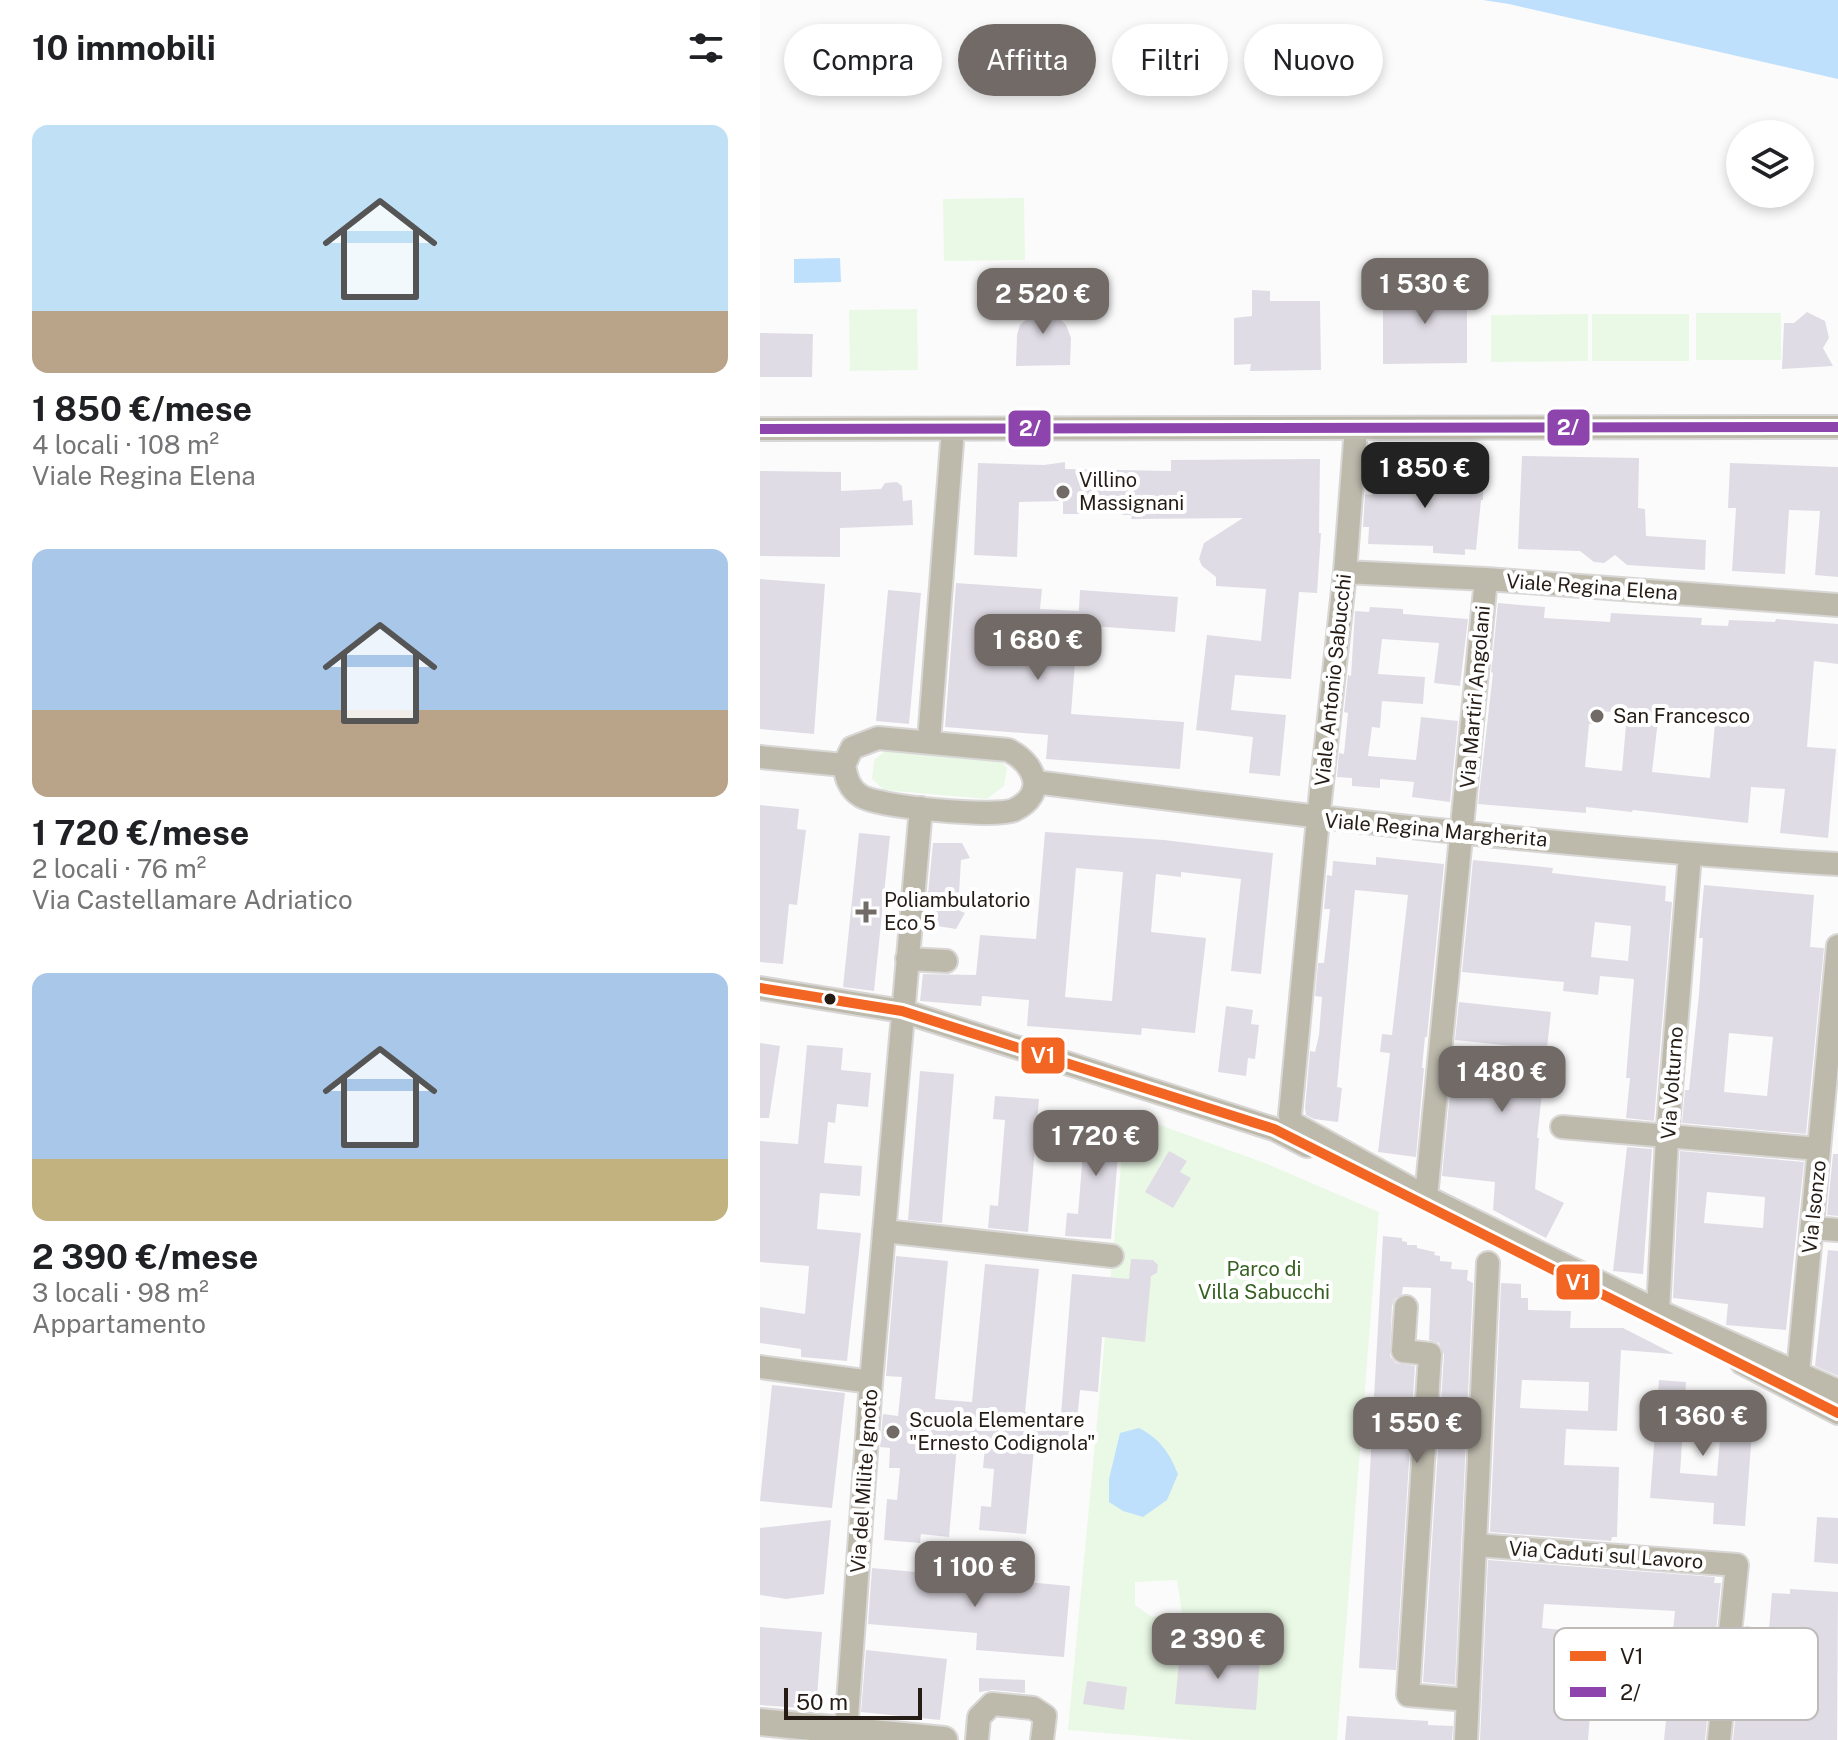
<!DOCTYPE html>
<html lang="it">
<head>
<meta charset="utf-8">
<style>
  :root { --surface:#fff; --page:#f6f6f6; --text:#202124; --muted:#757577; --accent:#716a66 }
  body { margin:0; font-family:"Public Sans",sans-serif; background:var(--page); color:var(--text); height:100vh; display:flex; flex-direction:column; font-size:30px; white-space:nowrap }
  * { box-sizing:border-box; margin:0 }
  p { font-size:26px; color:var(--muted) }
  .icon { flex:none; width:44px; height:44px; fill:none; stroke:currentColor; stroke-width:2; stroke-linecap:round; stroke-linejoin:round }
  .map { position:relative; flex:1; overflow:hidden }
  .details { display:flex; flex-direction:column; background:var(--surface); width:760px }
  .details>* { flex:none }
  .banner { position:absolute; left:24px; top:24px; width:760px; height:72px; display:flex; gap:16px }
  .controls { position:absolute; left:966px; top:120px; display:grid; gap:16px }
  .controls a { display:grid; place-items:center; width:88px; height:88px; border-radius:50%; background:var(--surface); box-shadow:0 4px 12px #0003; font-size:40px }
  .scale { position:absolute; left:24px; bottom:20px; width:138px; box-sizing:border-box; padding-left:8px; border:4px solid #261c16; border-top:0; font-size:22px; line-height:28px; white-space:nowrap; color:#261c16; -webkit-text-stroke:6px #fff; paint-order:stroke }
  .price { position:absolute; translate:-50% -68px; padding:0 18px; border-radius:16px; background:var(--accent); color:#fff; font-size:26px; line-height:52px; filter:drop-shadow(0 2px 4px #0008) }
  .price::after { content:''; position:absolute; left:50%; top:48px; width:24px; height:18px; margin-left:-12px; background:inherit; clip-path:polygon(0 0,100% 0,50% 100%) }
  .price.selected { background:#222; color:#fff }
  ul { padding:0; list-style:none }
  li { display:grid; align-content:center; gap:16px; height:424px; padding:0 32px }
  li span { display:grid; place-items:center; height:248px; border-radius:16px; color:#555 }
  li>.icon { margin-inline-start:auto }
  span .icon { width:144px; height:144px; fill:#fffc; stroke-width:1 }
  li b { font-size:34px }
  h2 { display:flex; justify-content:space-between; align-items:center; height:96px; padding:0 32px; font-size:34px }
  .pill { padding:0 28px; border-radius:36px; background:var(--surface); box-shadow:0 4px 12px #0003; font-size:28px; line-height:72px }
  .pill.selected { background:var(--accent); color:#fff }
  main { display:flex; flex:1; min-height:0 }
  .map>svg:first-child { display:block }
  .green { fill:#eaf9e6; fill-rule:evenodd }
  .water { fill:#bee0fc }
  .building { fill:#e0dce5; fill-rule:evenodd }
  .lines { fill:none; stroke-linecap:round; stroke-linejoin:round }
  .minor-casing { stroke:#d9d7d6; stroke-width:26 }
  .major-casing { stroke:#d9d7d6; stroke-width:30 }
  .minor { stroke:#bdbaac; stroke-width:22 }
  .major { stroke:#bebaab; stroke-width:26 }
  .bus-1-casing { stroke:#fff; stroke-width:16 }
  .bus-2-casing { stroke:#fff; stroke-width:16 }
  .bus-1 { stroke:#f26522; stroke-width:10 }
  .bus-2 { stroke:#8e44ad; stroke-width:10 }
  .poi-dot { fill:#716a66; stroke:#fff; stroke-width:3 }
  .bus-dot { fill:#261c16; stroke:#fff; stroke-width:3 }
  .labels { text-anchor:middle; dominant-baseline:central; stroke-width:8; stroke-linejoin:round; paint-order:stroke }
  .poi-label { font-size:20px; fill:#261c16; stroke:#fff; text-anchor:start }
  .street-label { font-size:20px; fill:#261c16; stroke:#fff }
  .park-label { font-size:20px; fill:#366122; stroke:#fff }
  .key { fill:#fff; stroke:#bebbb9; stroke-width:2 }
  .key-label { font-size:22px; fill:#261c16 }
  .line-badge { stroke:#fff; stroke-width:3 }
  .badge-label { font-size:22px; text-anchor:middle; font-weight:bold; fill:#fff }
</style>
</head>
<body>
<main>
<section class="details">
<h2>10 immobili<svg class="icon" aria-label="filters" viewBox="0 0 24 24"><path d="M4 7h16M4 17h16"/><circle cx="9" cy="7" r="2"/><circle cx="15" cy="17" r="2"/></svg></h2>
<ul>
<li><span style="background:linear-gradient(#bfe0f5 75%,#b9a48a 0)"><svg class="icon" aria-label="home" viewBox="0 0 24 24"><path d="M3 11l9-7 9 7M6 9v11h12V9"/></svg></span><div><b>1 850 €/mese</b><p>4 locali · 108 m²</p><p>Viale Regina Elena</p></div></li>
<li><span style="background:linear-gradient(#a9c7e8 65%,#b9a48a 0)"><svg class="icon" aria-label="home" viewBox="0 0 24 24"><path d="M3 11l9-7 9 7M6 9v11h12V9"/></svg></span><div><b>1 720 €/mese</b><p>2 locali · 76 m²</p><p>Via Castellamare Adriatico</p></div></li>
<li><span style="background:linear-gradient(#a9c7e8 75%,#c2b280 0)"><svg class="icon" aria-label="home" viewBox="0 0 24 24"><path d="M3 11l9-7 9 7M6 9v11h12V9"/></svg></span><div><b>2 390 €/mese</b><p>3 locali · 98 m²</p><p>Appartamento</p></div></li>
</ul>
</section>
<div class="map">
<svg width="1078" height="1740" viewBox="0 0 1078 1740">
  <rect width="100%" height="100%" fill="#fbfbfb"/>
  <path class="green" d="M264,198L265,260L184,261L183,199Z
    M157,309L158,370L90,371L89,310Z
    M936,313H1021V360H936Z
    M828,314V361L731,362V315Z
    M832,314H929V361H832Z
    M128,749L238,757L247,768L244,786L227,799L124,790L112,779L114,760Z
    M366,1113L505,1163L619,1212L577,1740H432L308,1730ZM417,1580L422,1613L392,1617L375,1605V1582Z"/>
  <path class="water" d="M723,0H1078V79L749,4Z
    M80,258L81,282L34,283V259Z
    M379,1428C400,1439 409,1452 418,1474L407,1500L383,1517L363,1511L349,1502V1479L360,1433Z"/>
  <path class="building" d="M697,285V300H707V363L623,364V299H632V286Z
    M492,290L510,291V301H560L561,370L490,371L491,364L474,365V318L492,316Z
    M278,294H292V299L298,303V317L306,325L311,338L310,365L256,366L257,335L260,325L269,317L270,303Z
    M1047,312L1065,321L1069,338L1063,348L1073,366L1022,369L1024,323H1034Z
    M0,333L53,334L52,377H0Z
    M762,456L879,458L878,508L885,509L886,536L946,540L945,570L867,565L855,555L844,563L834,562L820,551L758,549Z
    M560,459L559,533H561L557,593L539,592L531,679L475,675L471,710L526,715L520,776L489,773L493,737L436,730L447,635L501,641L506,589L456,586V577L442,566L439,559L444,543L483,518L371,519L372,515H362V511H327V514H303V501L259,502L257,557L214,555L218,463L284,465L305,462V469L411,471V460Z
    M970,463L1078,467V577L1055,575L1060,511L1029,510L1025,574L972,571L976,508H968Z
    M677,467H711L712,478H723V500H721L716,550L705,549V555L673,553V546L608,544L609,527H603L605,494L612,495L614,469L640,470L639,474H678Z
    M0,471L81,472V491L121,489L125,483L137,482L142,486L143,501L152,500L153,525L80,528V557L0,556Z
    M0,579L65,584L54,734L0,729Z
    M196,583L282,589L280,609L319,611L311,714L424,722L420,769L286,759L288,735L185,727Z
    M128,590L161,593L149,724L116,721Z
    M320,590L418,597L415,632L318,625Z
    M738,603L785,607L784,618L850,622L851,613L942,618L941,625L968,626L969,620L1015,622L1016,619L1078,624V664L1054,661L1047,747L1076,749L1068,838L1020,833L1025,789L991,787L988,823L873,810L872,812L826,807V813L718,804L733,673L731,672ZM837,711L867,713L862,771L825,767L829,724H836ZM898,720L955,723L950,778L892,772Z
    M610,607L643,609V614L708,619L700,686L674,683L679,643L622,639L618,674L665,677L663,704L622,701L620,728L612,727L608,756L656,760L661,717L698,721L690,802L652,797L654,782L620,779V788L592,786V778L577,777L579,753L584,754L588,713L584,712L588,675L591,676L595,611L609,612Z
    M0,805L39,809L37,829L46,830L37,905L29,904L23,964L0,962Z
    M285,832L404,840L513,853L501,974L471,971L481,879L421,872V877L396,874L391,932L446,938L435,1033L382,1028L381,1035L267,1026L269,1000L222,996L221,1006L160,1001L163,974L216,975L220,935L276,939ZM316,868L363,872L352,1001L305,997Z
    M99,833L130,836L114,991L83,987Z
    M173,843H202L210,858L201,860L198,910L205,913L196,929L165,924Z
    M616,857L684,864L667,1037H665L662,1068H664L656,1157L618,1152L630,1053L620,1052L622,1034L632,1035L648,895L595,890L577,1087L582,1088L578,1122L554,1119L546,1115L545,1108L550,1051L555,1052L559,1035L562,997L555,996L558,963H564L570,909H564L567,875L572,876L573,861L616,865Z
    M713,860L793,868L792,873L906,886L905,901L912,902L894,1121L866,1118L870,1078H866L874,979L840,976L838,995L803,991L804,982L702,972ZM835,922L871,926L868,961L831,957Z
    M944,885L1054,895L1050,947L1064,948L1046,1134L922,1123L925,1090H929L939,994L943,938H939ZM969,1033L1013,1037L1007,1096L964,1092Z
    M699,1002L791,1012L777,1138H779L775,1189L804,1203L786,1238L733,1210L735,1182L682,1176L692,1071L750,1078L753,1046L695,1040Z
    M466,1006L493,1010L491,1024L499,1025L495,1059L488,1058L486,1076L458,1072Z
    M0,1043L20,1046L9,1118H0Z
    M47,1045L83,1048L81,1070L111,1073L108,1107L77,1104L75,1123L68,1122L64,1163L102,1166L100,1196L60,1193L57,1229L101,1233L87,1361L41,1357V1349L0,1343V1307L45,1314L49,1266L0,1262V1141L38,1144Z
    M160,1071L194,1074L182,1223L148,1220Z
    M235,1096L279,1099L268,1232L228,1228L230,1205L238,1206L245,1120L233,1119Z
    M317,1116L361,1119L351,1239L305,1236L307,1213L318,1214L324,1140L315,1139Z
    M867,1147L892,1149L883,1274L853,1271Z
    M409,1151L427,1161L420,1172L431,1178L413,1208L385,1192Z
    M920,1151L1044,1162L1026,1330L966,1325L968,1304L913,1298ZM947,1192L1005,1197L1003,1228L944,1223Z
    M1073,1154H1078V1216L1067,1215Z
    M623,1236L642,1238V1241L647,1242V1245H657V1248L675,1252L674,1255L680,1256V1261L692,1262L691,1269L708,1270L707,1280L713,1283L695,1685L663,1682L684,1355L679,1343L669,1340L671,1288L643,1287L642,1294L635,1299L632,1306L630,1356L636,1363L655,1366L636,1670L599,1668Z
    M1068,1250L1078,1251V1376L1055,1366Z
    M136,1256L188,1261L175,1399L212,1402L225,1264L279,1269L265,1412L301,1415L312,1274L369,1279L371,1259L393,1260L398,1265L397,1273L391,1276L385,1342L342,1337L338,1392L320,1390L315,1441L275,1438L266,1534L219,1530L221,1506L231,1507L234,1469L223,1468L225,1447L197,1445L189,1537L161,1534L160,1543L124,1540L127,1499L137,1500L140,1468H129L130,1448L120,1447L123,1414L138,1416L142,1377L126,1376Z
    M741,1283L761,1284V1298H768V1310L811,1311L810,1328H863L914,1354L861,1350L857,1431L806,1429L804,1465L859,1467L857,1537H852L851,1541L730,1532ZM762,1380L829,1382L828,1411L760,1408Z
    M899,1380L926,1382L920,1473L957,1476L963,1402L994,1404L985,1526L953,1524L954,1503L890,1498Z
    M12,1385L85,1393L72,1508L0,1501Z
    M1057,1517L1078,1518V1564L1054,1562Z
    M71,1520L64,1594L26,1599L0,1595V1528Z
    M728,1560L955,1577L954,1583H961L945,1740H904L907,1710L831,1703L828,1740H720ZM784,1604L915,1611L912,1640L782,1628Z
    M112,1568L310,1586L304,1657L216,1650L217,1633L108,1624Z
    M1030,1589L1078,1592L1077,1740H973L985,1626L1009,1629L1012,1593L1030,1594Z
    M0,1627L62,1632L56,1709L0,1705Z
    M106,1650L187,1659L180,1720L101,1712Z
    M420,1652L500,1657L496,1710L415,1704Z
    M219,1678L265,1680V1693L233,1690L219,1692Z
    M327,1681L367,1687L364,1710L323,1704Z
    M587,1716L668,1721V1725L693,1726L692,1740H585Z"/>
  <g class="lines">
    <defs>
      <path id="minor" d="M596,428L585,572L558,819L530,1115L532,1123L666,1197L898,1311L1078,1391
        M0,429L1078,427
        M585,572L726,579L1078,605
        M118,738L248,750C275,763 288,794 254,810C235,818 118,807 101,796C89,789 86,777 84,765L92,748Z
        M169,741L193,429
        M0,757L84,765
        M275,782C542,816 809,848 1078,864
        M147,959L186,961
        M0,988L142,1011L514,1129L547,1146
        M802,1127L1059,1149
        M666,1197L726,579
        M1052,1228L1078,1230
        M124,1231L352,1256
        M646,1307L643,1351L670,1354L648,1695L708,1700
        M898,1311L907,1138L930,855
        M982,1363L1078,1413
        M0,1367L111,1382
        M1038,1373L1078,946
        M716,1545L977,1565L959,1740
        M86,1731L111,1382L161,808
        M217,1740L219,1717L232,1704L273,1708L285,1716L282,1740
        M706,1740L728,1263"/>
      <path id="major" d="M0,1722L184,1740"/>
    </defs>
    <use href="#minor" class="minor-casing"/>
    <use href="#major" class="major-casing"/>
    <use href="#minor" class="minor"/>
    <use href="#major" class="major"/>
    <defs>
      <path id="bus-1" d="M0,988L142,1011L514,1129L1078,1413"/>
      <path id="bus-2" d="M0,429L1078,427"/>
    </defs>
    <use href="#bus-1" class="bus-1-casing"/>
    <use href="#bus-2" class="bus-2-casing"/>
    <use href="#bus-1" class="bus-1"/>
    <use href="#bus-2" class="bus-2"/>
  </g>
  <g class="poi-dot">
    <circle cx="303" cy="492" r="8"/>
    <circle cx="837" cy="716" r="8"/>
    <path d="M102 900h8v8h8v8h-8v8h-8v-8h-8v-8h8z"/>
    <circle cx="133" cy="1432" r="8"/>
  </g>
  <circle class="bus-dot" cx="70" cy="999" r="7"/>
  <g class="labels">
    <g class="poi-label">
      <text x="319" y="480">Villino<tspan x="319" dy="23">Massignani</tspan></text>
      <text x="853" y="716">San Francesco</text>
      <text x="124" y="900">Poliambulatorio<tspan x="124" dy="23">Eco 5</tspan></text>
      <text x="149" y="1420">Scuola Elementare<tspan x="149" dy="23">"Ernesto Codignola"</tspan></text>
    </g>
    <g class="street-label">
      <text transform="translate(832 587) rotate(4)">Viale Regina Elena</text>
      <text transform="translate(573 680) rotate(-84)">Viale Antonio Sabucchi</text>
      <text transform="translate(715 697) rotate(-85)">Via Martiri Angolani</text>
      <text transform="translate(676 830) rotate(5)">Viale Regina Margherita</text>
      <text transform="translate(912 1083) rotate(-86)">Via Volturno</text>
      <text transform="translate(1054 1207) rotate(-84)">Via Isonzo</text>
      <text transform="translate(104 1481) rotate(-86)">Via del Milite Ignoto</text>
      <text transform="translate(846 1555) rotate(4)">Via Caduti sul Lavoro</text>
    </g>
    <g class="park-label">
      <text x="504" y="1269">Parco di<tspan x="504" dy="23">Villa Sabucchi</tspan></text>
    </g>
  </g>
  <rect x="794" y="1628" width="264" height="92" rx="12" class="key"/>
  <rect x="810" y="1651" width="36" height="10" fill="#f26522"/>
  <rect x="810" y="1687" width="36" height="10" fill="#8e44ad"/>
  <g class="key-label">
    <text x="860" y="1664">V1</text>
    <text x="860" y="1700">2/</text>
  </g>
  <g class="line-badge">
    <rect x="786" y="408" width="45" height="39" rx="8" fill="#8e44ad"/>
    <rect x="247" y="409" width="45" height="39" rx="8" fill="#8e44ad"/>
    <rect x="260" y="1036" width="46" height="39" rx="8" fill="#f26522"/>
    <rect x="795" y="1263" width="46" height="38" rx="8" fill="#f26522"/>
  </g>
  <g class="badge-label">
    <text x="808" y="435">2/</text>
    <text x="270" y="436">2/</text>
    <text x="283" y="1063">V1</text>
    <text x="818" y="1290">V1</text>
  </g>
</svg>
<div class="controls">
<a><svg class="icon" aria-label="layers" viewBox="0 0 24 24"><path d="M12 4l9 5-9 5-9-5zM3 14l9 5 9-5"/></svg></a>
</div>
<div class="scale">50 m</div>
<b class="price" style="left:665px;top:326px">1 530 €</b>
<b class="price" style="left:283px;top:336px">2 520 €</b>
<b class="price selected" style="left:665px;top:510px">1 850 €</b>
<b class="price" style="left:278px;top:682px">1 680 €</b>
<b class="price" style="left:742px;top:1114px">1 480 €</b>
<b class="price" style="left:336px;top:1178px">1 720 €</b>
<b class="price" style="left:943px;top:1458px">1 360 €</b>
<b class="price" style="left:657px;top:1465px">1 550 €</b>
<b class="price" style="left:215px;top:1609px">1 100 €</b>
<b class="price" style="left:458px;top:1681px">2 390 €</b>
<div class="banner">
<a class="pill">Compra</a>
<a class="pill selected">Affitta</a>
<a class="pill">Filtri</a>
<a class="pill">Nuovo</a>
</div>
</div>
</main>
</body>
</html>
